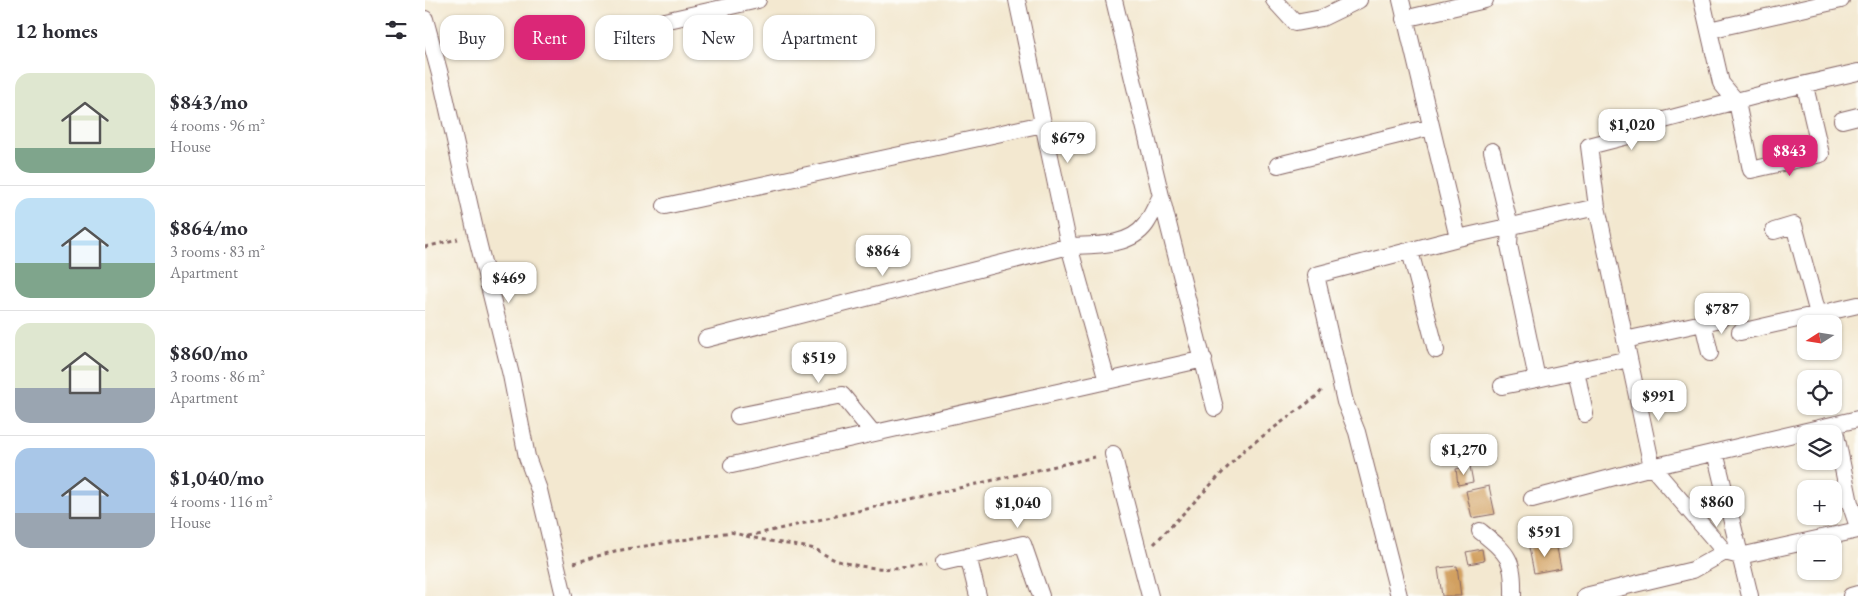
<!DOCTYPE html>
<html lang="en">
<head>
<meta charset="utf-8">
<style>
  :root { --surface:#fff; --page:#f7f7f7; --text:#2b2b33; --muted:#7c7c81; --line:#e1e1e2; --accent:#db2777 }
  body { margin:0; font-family:"EB Garamond",serif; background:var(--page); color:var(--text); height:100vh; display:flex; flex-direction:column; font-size:19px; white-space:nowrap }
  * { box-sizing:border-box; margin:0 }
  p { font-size:16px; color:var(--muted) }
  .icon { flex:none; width:28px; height:28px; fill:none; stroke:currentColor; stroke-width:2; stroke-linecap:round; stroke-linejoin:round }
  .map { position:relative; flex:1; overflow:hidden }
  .panel { display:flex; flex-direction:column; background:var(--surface); width:425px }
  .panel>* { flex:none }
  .banner { position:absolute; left:15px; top:15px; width:475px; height:45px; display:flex; gap:10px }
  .needle { width:32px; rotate:258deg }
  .controls { position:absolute; left:1372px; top:315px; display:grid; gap:10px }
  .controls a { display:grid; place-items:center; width:45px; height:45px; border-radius:10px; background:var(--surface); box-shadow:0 1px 4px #0004; font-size:25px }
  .price { position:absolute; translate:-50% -42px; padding:0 11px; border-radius:10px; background:#fff; color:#222; font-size:16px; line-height:32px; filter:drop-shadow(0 1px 2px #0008) }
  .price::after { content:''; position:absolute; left:50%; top:30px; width:15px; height:11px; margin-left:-8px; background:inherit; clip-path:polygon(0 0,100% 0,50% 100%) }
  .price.selected { background:var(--accent); color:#fff }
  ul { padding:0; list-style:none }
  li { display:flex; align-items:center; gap:15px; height:125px; padding:0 15px }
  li+li { border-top:1px solid var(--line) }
  li span { display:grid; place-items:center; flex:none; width:140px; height:100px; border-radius:15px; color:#555 }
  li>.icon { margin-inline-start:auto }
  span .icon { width:60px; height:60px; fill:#fffc; stroke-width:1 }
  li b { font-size:21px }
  h2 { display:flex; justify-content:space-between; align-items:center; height:60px; padding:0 15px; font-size:21px }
  .pill { padding:0 18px; border-radius:15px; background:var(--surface); box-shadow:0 1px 4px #0004; font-size:18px; line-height:45px }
  .pill.selected { background:var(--accent); color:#fff }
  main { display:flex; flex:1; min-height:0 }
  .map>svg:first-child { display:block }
  .building { fill:#d2a061 }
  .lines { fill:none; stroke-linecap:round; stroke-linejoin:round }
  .minor-casing { stroke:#856565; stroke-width:18 }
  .path { stroke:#856565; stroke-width:3; stroke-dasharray:4 4; stroke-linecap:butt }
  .minor { stroke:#fff; stroke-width:16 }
</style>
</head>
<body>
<main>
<section class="panel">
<h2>12 homes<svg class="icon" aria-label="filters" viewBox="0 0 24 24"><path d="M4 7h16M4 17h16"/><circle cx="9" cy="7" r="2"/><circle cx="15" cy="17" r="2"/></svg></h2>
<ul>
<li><span style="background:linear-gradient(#dfe7d0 75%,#7fa58c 0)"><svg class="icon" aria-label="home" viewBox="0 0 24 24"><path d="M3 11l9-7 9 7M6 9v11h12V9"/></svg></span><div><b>$843/mo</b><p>4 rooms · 96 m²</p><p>House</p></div></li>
<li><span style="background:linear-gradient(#bfe0f5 65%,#7fa58c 0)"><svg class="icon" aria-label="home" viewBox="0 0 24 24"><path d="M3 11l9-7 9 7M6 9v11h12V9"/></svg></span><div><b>$864/mo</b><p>3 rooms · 83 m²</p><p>Apartment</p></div></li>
<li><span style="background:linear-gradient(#dfe7d0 65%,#9aa5b1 0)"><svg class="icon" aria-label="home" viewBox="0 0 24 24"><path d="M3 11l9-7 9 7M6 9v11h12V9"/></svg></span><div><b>$860/mo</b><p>3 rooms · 86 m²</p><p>Apartment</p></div></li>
<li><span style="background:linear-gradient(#a9c7e8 65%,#9aa5b1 0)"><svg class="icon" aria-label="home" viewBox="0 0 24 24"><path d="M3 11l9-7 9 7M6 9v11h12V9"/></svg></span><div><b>$1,040/mo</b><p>4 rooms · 116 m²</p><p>House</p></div></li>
</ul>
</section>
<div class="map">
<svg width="1433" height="596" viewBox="0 0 1433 596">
  <rect width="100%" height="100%" fill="#fdfcf7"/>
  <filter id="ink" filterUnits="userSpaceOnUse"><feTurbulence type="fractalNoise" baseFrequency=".02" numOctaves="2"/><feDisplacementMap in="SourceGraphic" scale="10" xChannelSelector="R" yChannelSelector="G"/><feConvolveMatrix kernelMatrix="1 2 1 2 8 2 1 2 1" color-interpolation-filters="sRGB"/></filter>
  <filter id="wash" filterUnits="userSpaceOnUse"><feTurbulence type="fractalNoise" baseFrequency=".0096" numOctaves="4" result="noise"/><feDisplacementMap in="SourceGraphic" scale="20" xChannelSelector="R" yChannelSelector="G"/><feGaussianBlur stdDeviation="1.12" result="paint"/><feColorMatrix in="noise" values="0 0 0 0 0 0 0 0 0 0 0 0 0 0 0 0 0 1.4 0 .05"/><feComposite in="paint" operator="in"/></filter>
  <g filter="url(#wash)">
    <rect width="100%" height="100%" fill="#f3e8d0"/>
    <g id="blocks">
      <path class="building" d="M1045,444L1048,458L1033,462L1029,448Z
        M1045,466L1048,482L1033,485L1031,469Z
        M1064,486L1070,514L1047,518L1041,491Z
        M1131,543L1136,568L1109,573L1104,548Z
        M1057,549L1059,561L1044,564L1041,552Z
        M1032,566L1036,596H1017L1013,568Z"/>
    </g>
  </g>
  <g filter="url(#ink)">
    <use href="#blocks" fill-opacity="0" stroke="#856565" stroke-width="1"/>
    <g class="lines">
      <defs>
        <path id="minor" d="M592,0L644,246L682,381L779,359
          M849,0L870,23L897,18L934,0
          M976,0L1033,238
          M1277,0L1296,83L1312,102L1326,170L1396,154L1380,86
          M0,19L16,78L51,234L86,375L102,457L114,490L139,596
          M979,19L1060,0
          M208,28L333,0
          M1284,30L1416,0
          M1417,120L1433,116
          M1067,151L1085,227L1084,245L1112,379L1077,386
          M853,165L1006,127
          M736,196L790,408
          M240,206L618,124
          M1172,207L1227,467L1433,419
          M1349,231L1369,225L1393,314
          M985,251L1011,350
          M1278,323L1285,353
          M1315,332L1433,305
          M281,339L644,246C669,245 705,247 721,224C727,215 731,205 736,196L689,0
          M1200,340L1296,319
          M1151,370L1160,414
          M1112,379L1204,359
          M313,416L417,395L448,433
          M1409,425L1425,503L1433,527
          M1290,452L1325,596
          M688,454L725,596
          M307,465L682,381
          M1107,499L1227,467L1300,552L1315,556L1433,530
          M1055,531C1083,554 1089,558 1088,596
          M543,556L553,596
          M519,562L598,544L616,596
          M974,596L932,432L920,402L891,275L1033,238L1172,207L1164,146L1203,136L1216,126L1342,93L1433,72
          M1160,596L1268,570L1300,552
          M1426,596L1433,594"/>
      </defs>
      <use href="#minor" class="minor-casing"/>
      <path class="path" d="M0,247L33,239
        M323,536L670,457
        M729,544L819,450L892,396L899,388
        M149,563L190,551L306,532C332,540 359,543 385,548C395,550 403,558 413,561C441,569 473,571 501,566"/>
      <use href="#minor" class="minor"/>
    </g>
  </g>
</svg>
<div class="controls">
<a><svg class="needle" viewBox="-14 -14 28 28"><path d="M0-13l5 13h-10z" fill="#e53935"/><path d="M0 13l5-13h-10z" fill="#7c7c81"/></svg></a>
<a><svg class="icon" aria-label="locate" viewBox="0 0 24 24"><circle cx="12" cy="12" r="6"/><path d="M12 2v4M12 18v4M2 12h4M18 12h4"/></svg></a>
<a><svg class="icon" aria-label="layers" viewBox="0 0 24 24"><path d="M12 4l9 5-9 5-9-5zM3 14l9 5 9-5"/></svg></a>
<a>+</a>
<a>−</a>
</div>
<b class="price" style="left:1207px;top:151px">$1,020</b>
<b class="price" style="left:643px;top:164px">$679</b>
<b class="price selected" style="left:1365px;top:177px">$843</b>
<b class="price" style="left:458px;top:277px">$864</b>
<b class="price" style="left:84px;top:304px">$469</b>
<b class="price" style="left:1297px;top:335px">$787</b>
<b class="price" style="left:394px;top:384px">$519</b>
<b class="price" style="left:1234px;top:422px">$991</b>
<b class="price" style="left:1039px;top:476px">$1,270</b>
<b class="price" style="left:1292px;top:528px">$860</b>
<b class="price" style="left:593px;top:529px">$1,040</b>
<b class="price" style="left:1120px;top:558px">$591</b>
<div class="banner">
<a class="pill">Buy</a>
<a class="pill selected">Rent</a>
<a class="pill">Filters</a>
<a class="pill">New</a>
<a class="pill">Apartment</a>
</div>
</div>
</main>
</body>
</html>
